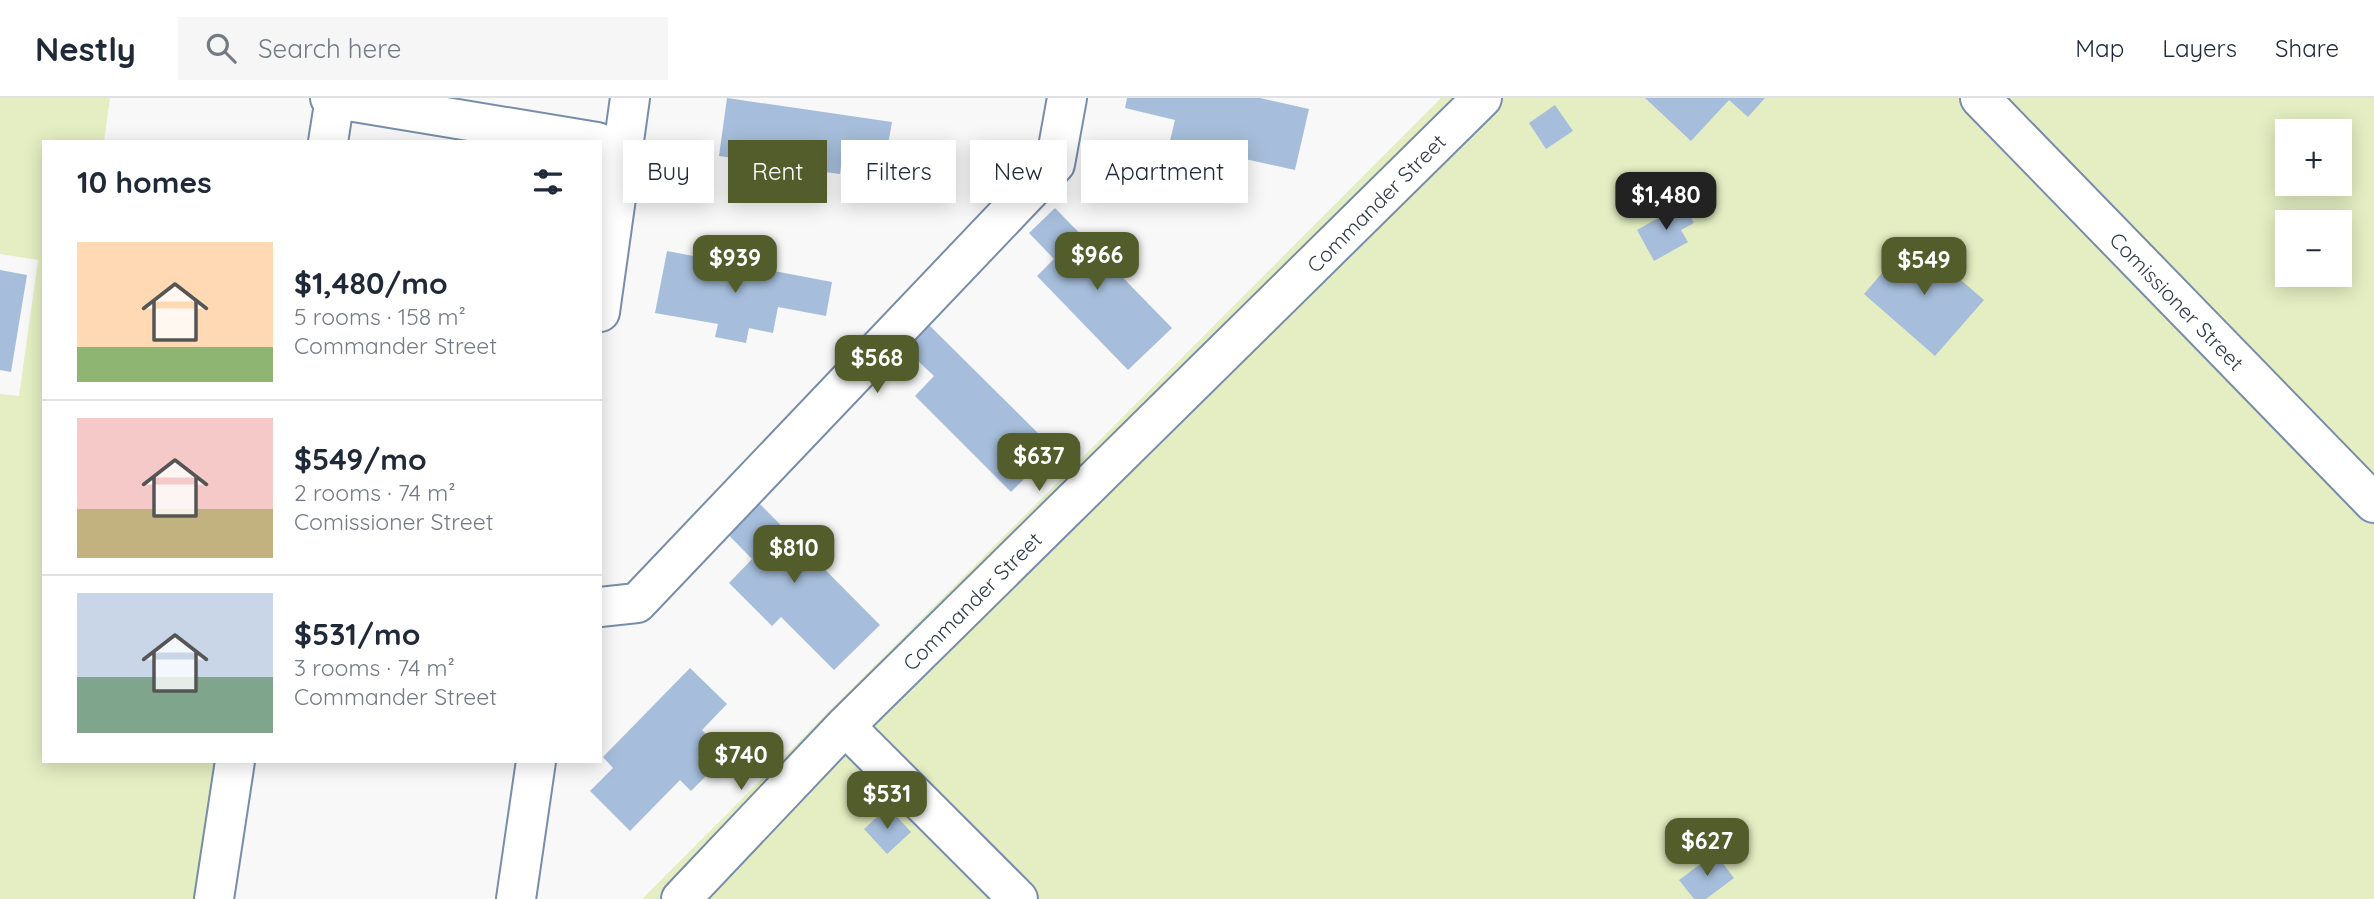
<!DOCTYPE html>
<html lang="en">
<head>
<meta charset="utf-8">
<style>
  :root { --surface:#fff; --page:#f6f6f7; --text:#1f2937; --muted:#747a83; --line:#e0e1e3; --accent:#535c2b }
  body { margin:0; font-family:Quicksand,sans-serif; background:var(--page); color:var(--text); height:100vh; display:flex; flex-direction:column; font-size:26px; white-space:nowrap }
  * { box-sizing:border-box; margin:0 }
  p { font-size:23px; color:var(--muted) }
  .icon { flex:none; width:38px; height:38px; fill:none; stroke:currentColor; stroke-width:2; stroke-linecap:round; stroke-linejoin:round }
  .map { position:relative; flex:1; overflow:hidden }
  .panel { position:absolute; left:42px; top:42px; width:560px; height:623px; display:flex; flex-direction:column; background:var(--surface); border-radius:0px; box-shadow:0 4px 18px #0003 }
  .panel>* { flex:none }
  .hud { position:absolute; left:623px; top:42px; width:665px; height:63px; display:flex; gap:14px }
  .controls { position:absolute; left:2275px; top:21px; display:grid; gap:14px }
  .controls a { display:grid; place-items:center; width:77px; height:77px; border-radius:0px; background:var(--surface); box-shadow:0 4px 18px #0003; font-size:35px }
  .price { position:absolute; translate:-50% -60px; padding:0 16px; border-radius:14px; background:var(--accent); color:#fff; font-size:23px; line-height:46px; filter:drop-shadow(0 2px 4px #0008) }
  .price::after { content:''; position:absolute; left:50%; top:42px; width:21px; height:16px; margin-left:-10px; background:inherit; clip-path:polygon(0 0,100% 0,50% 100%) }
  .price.active { background:#222; color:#fff }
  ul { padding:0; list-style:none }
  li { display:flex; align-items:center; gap:21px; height:175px; padding:0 35px }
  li+li { border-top:2px solid var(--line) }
  li span { display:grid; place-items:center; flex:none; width:196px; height:140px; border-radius:0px; color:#555 }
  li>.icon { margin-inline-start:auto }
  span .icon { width:84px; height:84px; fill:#fffc; stroke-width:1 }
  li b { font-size:30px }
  h2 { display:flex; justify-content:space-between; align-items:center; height:84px; padding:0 35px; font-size:30px }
  .pill { padding:0 24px; border-radius:0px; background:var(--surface); box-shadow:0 4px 18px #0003; font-size:24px; line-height:63px }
  .pill.active { background:var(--accent); color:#fff }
  header { display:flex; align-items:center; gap:42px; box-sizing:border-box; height:98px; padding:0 35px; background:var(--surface); border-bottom:2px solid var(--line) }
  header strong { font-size:33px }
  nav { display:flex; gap:38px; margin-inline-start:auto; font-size:24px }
  .search { width:490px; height:63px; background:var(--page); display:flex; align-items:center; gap:18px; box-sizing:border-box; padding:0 24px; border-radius:0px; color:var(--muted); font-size:26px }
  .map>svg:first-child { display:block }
  .green { fill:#e4eec2; fill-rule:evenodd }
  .building { fill:#a6bedb }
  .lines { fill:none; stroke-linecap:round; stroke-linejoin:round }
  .minor-casing { stroke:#778da9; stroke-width:42 }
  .minor { stroke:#fff; stroke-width:38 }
  .labels { text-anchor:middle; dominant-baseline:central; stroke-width:5; stroke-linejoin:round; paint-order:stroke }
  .street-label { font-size:21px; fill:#303a46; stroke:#fff }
</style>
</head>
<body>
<header>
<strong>Nestly</strong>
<div class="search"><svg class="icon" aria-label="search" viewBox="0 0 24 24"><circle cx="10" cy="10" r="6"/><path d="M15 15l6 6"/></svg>Search here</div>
<nav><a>Map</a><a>Layers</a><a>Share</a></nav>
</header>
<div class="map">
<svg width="2374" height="801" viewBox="0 0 2374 801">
  <rect width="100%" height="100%" fill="#f8f8f8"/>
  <path class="green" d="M0,0H110L104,44H44V663H220L201,801H0V296L19,298L38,162L0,156Z
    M1441,0H2374V801H642ZM2287,33H2340V86H2287ZM2287,124H2340V177H2287Z"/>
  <path class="building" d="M727,0L892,24L886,58L843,52L840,76L817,73L815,88L785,83L787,68L719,58Z
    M1127,0H1260L1309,11L1295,72L1227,57L1223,75L1173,65L1177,49L1169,47L1175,22L1125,10Z
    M1645,0H1765L1748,19L1729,2L1691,43Z
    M1555,7L1573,33L1546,51L1529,25Z
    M1683,106L1694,125L1681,132L1688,144L1654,163L1637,132Z
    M1055,110L1172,230L1128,272L1037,178L1054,161L1029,135Z
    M1912,140L1984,202L1935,258L1864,196Z
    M667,153L832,184L826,218L778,209L773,235L749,230L746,245L715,239L718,226L655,215Z
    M0,172L27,177L11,274L0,272Z
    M927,225L1054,351L1011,394L915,298L934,278L903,249Z
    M748,394L880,527L834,572L781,519L772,528L729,485L752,461L717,425Z
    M690,570L727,606L702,632L714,644L698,660L711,673L691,693L680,682L630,733L590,693L613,670L603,659Z
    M888,709L911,734L887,756L864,731Z
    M1715,755L1734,780L1706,801H1694L1679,782Z"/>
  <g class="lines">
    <defs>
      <path id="minor" d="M330,0L597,44
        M1980,0L2374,405
        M328,44L335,0
        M600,214L630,0
        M600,509L637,505L1055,66L1067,0
        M214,801L235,663
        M516,801L536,663
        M681,801L845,628
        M1018,801L845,628L1482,0"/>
    </defs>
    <use href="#minor" class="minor-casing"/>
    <use href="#minor" class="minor"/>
  </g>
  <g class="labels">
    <g class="street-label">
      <text transform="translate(1376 105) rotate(-45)">Commander Street</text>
      <text transform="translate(2177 203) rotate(46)">Comissioner Street</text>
      <text transform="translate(972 503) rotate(-45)">Commander Street</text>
    </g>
  </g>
</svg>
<div class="controls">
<a>+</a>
<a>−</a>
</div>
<b class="price active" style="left:1666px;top:134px">$1,480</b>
<b class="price" style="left:1097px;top:194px">$966</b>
<b class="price" style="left:735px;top:197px">$939</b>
<b class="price" style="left:1924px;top:199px">$549</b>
<b class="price" style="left:877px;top:297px">$568</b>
<b class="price" style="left:1039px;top:395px">$637</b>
<b class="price" style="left:794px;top:487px">$810</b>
<b class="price" style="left:741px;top:694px">$740</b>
<b class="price" style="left:887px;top:733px">$531</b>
<b class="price" style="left:1707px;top:780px">$627</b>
<div class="hud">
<a class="pill">Buy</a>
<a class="pill active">Rent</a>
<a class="pill">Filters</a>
<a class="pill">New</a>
<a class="pill">Apartment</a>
</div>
<section class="panel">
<h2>10 homes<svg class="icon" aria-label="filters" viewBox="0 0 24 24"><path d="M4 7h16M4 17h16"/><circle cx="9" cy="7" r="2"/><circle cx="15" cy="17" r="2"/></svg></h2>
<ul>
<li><span style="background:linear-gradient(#ffd9b3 75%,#8fb573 0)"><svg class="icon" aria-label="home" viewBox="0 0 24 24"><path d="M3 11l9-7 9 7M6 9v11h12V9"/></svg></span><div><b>$1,480/mo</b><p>5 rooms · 158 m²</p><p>Commander Street</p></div></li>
<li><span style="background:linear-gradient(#f6c9c9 65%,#c2b280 0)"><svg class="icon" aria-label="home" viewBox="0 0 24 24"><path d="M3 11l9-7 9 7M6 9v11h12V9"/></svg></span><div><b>$549/mo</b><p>2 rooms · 74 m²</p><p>Comissioner Street</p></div></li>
<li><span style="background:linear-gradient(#c9d6e8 60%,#7fa58c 0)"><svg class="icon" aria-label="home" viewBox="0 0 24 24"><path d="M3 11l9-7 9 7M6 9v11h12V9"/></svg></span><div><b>$531/mo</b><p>3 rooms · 74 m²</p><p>Commander Street</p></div></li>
</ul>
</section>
</div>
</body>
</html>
